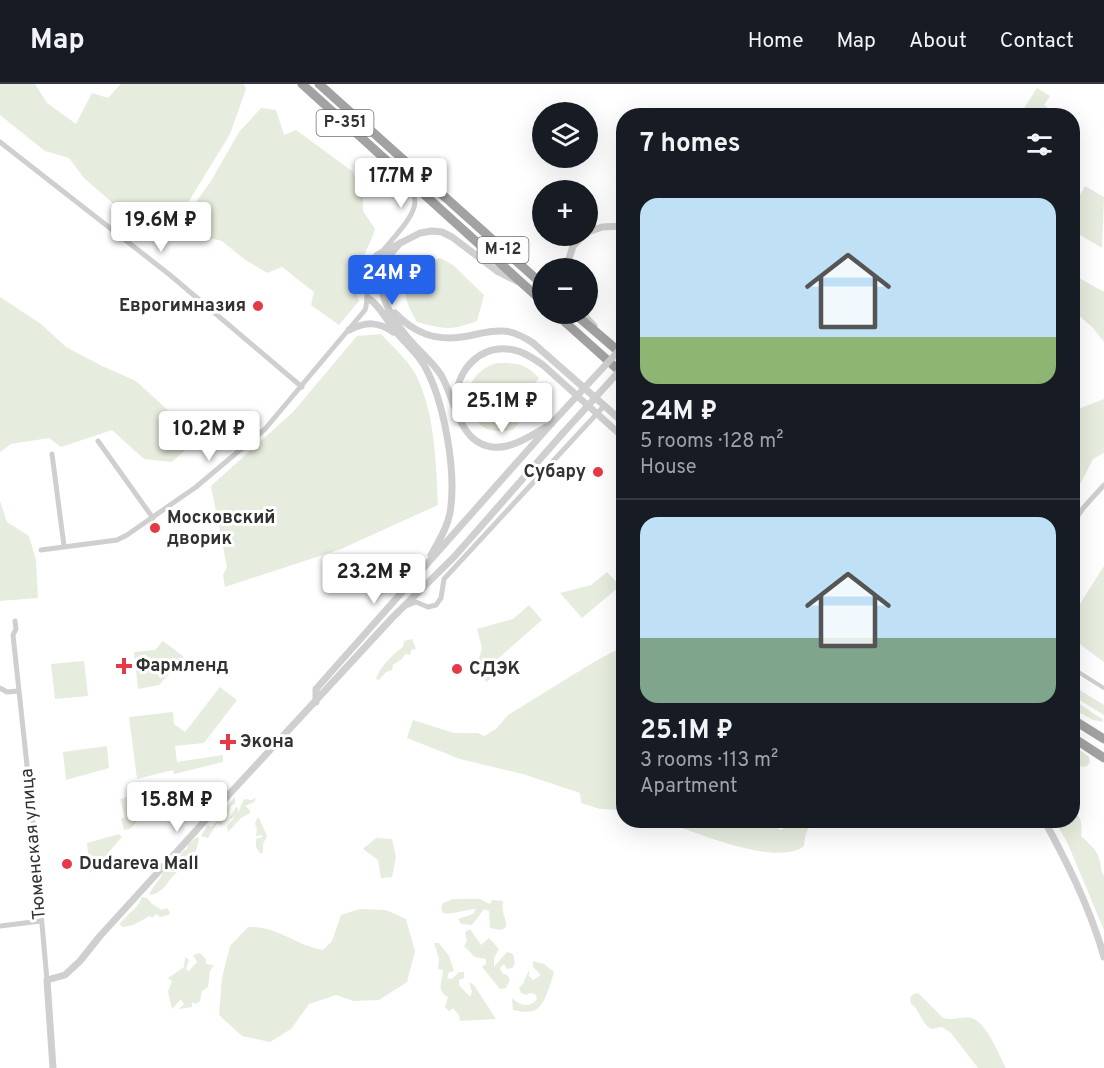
<!DOCTYPE html>
<html lang="en">
<head>
<meta charset="utf-8">
<style>
  :root { --surface:#171b24; --page:#20242c; --text:#f1f3f6; --muted:#9ea1a6; --line:#363941; --accent:#2563eb }
  body { margin:0; font-family:Overpass,sans-serif; background:var(--page); color:var(--text); height:100vh; display:flex; flex-direction:column; font-size:22px; white-space:nowrap }
  * { box-sizing:border-box; margin:0 }
  p { font-size:20px; color:var(--muted) }
  .icon { flex:none; width:33px; height:33px; fill:none; stroke:currentColor; stroke-width:2; stroke-linecap:round; stroke-linejoin:round }
  .map { position:relative; flex:1; overflow:hidden }
  .panel { position:absolute; left:616px; top:24px; width:464px; height:720px; display:flex; flex-direction:column; background:var(--surface); border-radius:24px; box-shadow:0 6px 24px #0002 }
  .panel>* { flex:none }
  .tools { position:absolute; left:532px; top:18px; display:grid; gap:12px }
  .tools a { display:grid; place-items:center; width:66px; height:66px; border-radius:50%; background:var(--surface); box-shadow:0 6px 24px #0002; font-size:30px }
  .price { position:absolute; translate:-50% -51px; padding:0 14px; border-radius:6px; background:#fff; color:#222; font-size:20px; line-height:39px; filter:drop-shadow(0 2px 3px #0008) }
  .price::after { content:''; position:absolute; left:50%; top:36px; width:18px; height:14px; margin-left:-9px; background:inherit; clip-path:polygon(0 0,100% 0,50% 100%) }
  .price.active { background:var(--accent); color:#fff }
  ul { padding:0; list-style:none }
  li { display:grid; align-content:center; gap:12px; height:318px; padding:0 24px }
  li+li { border-top:2px solid var(--line) }
  li span { display:grid; place-items:center; height:186px; border-radius:18px; color:#555 }
  li>.icon { margin-inline-start:auto }
  span .icon { width:108px; height:108px; fill:#fffc; stroke-width:1 }
  li b { font-size:26px }
  h2 { display:flex; justify-content:space-between; align-items:center; height:72px; padding:0 24px; font-size:26px }
  header { display:flex; align-items:center; gap:36px; box-sizing:border-box; height:84px; padding:0 30px; background:var(--surface); border-bottom:2px solid var(--line) }
  header strong { font-size:28px }
  nav { display:flex; gap:33px; margin-inline-start:auto; font-size:21px }
  .map>svg:first-child { display:block }
  .green { fill:#e6ecde }
  .lines { fill:none; stroke-linecap:round; stroke-linejoin:round }
  .pedestrian { stroke:#cfcfcf; stroke-width:4 }
  .minor { stroke:#cfcfcf; stroke-width:5 }
  .tertiary { stroke:#cfcfcf; stroke-width:7 }
  .trunk { stroke:#a2a2a2; stroke-width:9 }
  .tertiary-bridge { stroke:#cfcfcf; stroke-width:7 }
  .poi-dot { fill:#e53948; stroke:#fff; stroke-width:2 }
  .labels { text-anchor:middle; dominant-baseline:central; stroke-width:6; stroke-linejoin:round; paint-order:stroke }
  .shield { fill:#fff; stroke:#707070; stroke-width:1.5 }
  .shield-label { font-size:16px; font-weight:bold; fill:#323232 }
  .poi-label { font-size:18px; font-weight:bold; fill:#323232; stroke:#fff; text-anchor:start }
  .street-label { font-size:18px; fill:#323232; stroke:#fff }
</style>
</head>
<body>
<header>
<strong>Map</strong>
<nav><a>Home</a><a>Map</a><a>About</a><a>Contact</a></nav>
</header>
<div class="map">
<svg width="1104" height="984" viewBox="0 0 1104 984">
  <rect width="100%" height="100%" fill="#fff"/>
  <path class="green" d="M0,0H35L47,19L76,40L92,9L108,14L121,0H244L246,5L230,50L164,158L156,157L84,94L69,74L45,67L0,31Z
    M1037,4L1050,12L1044,21L1056,29L1055,31H1025L1021,29Z
    M261,24L276,26L284,51L296,46L352,87L363,105V127L375,145C370,163 357,180 354,199C354,205 358,212 359,217L339,241L311,221L314,208L282,183L267,189L244,175L222,157L195,151L194,121L211,97L239,48Z
    M1085,102L1104,113L1102,164L1073,147V124Z
    M440,174L453,181L484,211L477,237C451,247 444,245 417,238C397,205 401,187 440,174Z
    M1072,190L1104,208V258L1093,244L1073,226Z
    M0,213L41,240L66,263L102,282L136,297L185,342L193,359L172,378L144,375L112,346L61,363L49,354L11,360L0,368Z
    M381,250C393,263 409,277 417,293C435,332 436,378 438,421L341,465L225,503L223,491L227,483L211,402L293,328L357,252Z
    M497,279C517,279 525,279 539,294L516,324L523,334L513,346C504,347 494,348 485,344C481,342 478,338 476,334C459,311 472,286 497,279Z
    M1104,315V369L1093,375L1073,414V327Z
    M0,417L7,438L29,452L36,476L38,514L0,517Z
    M1104,482V578L1073,555V531Z
    M607,488L620,502L582,534L560,509L591,501Z
    M529,521L542,536L493,579L500,588L486,598L477,582L482,564L477,545L513,535Z
    M412,555L416,565L411,566L410,571L405,570L402,575L393,581L392,586L386,588L379,596L376,595C379,584 394,569 403,563L404,557Z
    M163,557L184,573L159,601L138,605L134,568L155,566Z
    M620,564L624,569V726L600,725L581,719L580,709L523,690L460,675L407,654L413,636L454,649H478L484,652L496,645L508,631L594,578Z
    M84,577L88,612L55,615L51,580Z
    M1073,602L1104,621V631L1073,612Z
    M220,603L237,616L204,659L175,662L177,678L223,671V678L174,690L173,686L137,695L129,633L173,628L174,640L185,648Z
    M1072,615L1102,635L1104,638L1093,636L1073,625Z
    M1073,661L1089,673L1090,678L1087,682L1082,683L1073,677Z
    M107,662L109,684L66,696L63,668Z
    M169,702L130,745L124,746L121,735L125,733L120,715Z
    M235,712V720L230,722L227,735L221,741L217,739L208,754L201,752L208,740L210,743L214,741L218,734L217,732L226,726Z
    M256,713L254,718L245,722L250,726V729L241,734L228,748L227,742L235,733L229,735L236,723L238,724V729L244,715L252,716Z
    M1073,726C1082,732 1082,742 1081,752C1090,760 1097,766 1100,777C1101,783 1101,787 1104,792V846L1067,758L1055,737L1072,736Z
    M257,734H259L267,752L263,760V769H260L256,763V755L263,753L261,751L256,752L257,744L255,740Z
    M663,737H766L781,746L788,741L789,737H815C806,744 805,752 804,762C777,784 693,747 663,737Z
    M119,750L122,753L90,789L87,759Z
    M197,753L199,754L196,767L183,775L181,780L183,782L175,781L173,785L177,788C166,798 165,809 149,811C153,801 160,797 163,788L172,782L177,774L179,775L182,768L187,765L188,760Z
    M376,754L392,755L396,773L392,793L381,794L378,776L363,765Z
    M142,813L147,814L152,820L162,826L167,824L170,828L169,831L160,833L156,830L152,834L150,832L133,841L123,843L119,840L138,821Z
    M453,815H480L490,820L492,816L503,817C501,831 507,833 506,843L501,846L490,844L489,827L484,825L472,841L461,840L458,835L473,830L476,825C465,825 454,831 443,829L441,824L443,819Z
    M360,825L386,826L406,835L415,867L407,898L379,916L354,917L336,911L309,920L291,945L270,958L242,952L219,931L222,894L230,862L248,843C279,842 296,862 323,866L332,857L341,831Z
    M470,845L481,861L489,854L499,865L494,874V883L507,868L513,870L515,880L512,884L507,885L504,880L500,884L502,889L507,891L510,895L506,904L500,905L482,883L486,880V875L475,873L464,862L467,857L465,848Z
    M434,859H439L449,872L454,887L449,888L447,894L452,895L459,888H464V894L459,896V901L470,913L472,908L469,898L474,901L496,935L460,937L459,931L453,924L449,927L445,923L448,913C435,907 443,897 443,886L438,885L439,874Z
    M200,869L206,875V880L214,881L210,887L208,903L202,907L200,917L196,920L192,918V923L179,925L184,920L181,915L172,925L168,907L172,897L168,894L184,883L185,873L189,876L186,885L189,887L197,878L193,871Z
    M533,877L544,880L554,888C551,898 544,925 533,927C527,929 519,927 513,926L512,914C519,921 530,925 537,915L535,910L530,909L526,911L521,909L519,904L523,900L529,886V892L533,896L541,891L533,883Z
    M918,909L943,934C952,937 961,932 971,934C986,937 999,971 1006,984H978L951,949L942,943L931,945C920,938 920,925 911,920L910,914L913,910Z"/>
  <g class="lines">
    <path class="pedestrian" d="M1072,584L1104,604"/>
    <path class="minor" d="M0,58L170,191L302,303
      M98,357L153,434
      M52,370L64,462
      M1072,440L1084,423L1104,401
      M41,466L117,456L127,451L196,403L265,345L365,226C370,212 364,198 370,184C378,167 422,131 414,113C409,104 399,96 394,87
      M406,522L416,518L428,523L436,521L441,514L444,495L604,322
      M15,537L16,545L13,551L32,728L47,896
      M0,604L7,608L19,607
      M0,842L41,837"/>
    <path class="tertiary" d="M588,148L602,143L624,142
      M400,159C394,166 387,173 384,181C372,209 398,244 416,263C425,272 434,280 441,291C453,311 458,347 478,358C501,372 526,355 546,343
      M377,171L420,149L432,147L442,148L452,153L497,187L517,197
      M566,184L573,162L583,152
      M368,214C381,222 387,238 397,249C406,260 416,268 424,281C444,316 457,388 450,429C447,445 438,458 431,471
      M395,229C414,249 435,257 462,253C476,251 489,246 503,247C514,247 524,253 533,259L624,339
      M583,230L594,242
      M349,246C365,238 378,237 393,248
      M456,319C455,287 480,259 514,266C525,268 534,275 543,281L624,354
      M316,618V605L552,339
      M1044,736C1068,780 1090,824 1104,873
      M53,984L47,896L65,891L80,877L100,852L222,718L392,534L454,473L563,349"/>
    <path class="trunk" d="M302,0L543,218
      M319,0L543,201
      M556,230L624,291
      M575,230L624,272
      M1072,635L1104,655
      M1072,653L1104,674"/>
    <path class="tertiary-bridge" d="M552,339L624,261
      M563,349L624,282"/>
  </g>
  <g class="poi-dot">
    <circle cx="258" cy="222" r="6"/>
    <circle cx="598" cy="388" r="6"/>
    <circle cx="155" cy="444" r="6"/>
    <path d="M121 573h6v6h6v6h-6v6h-6v-6h-6v-6h6z"/>
    <circle cx="457" cy="585" r="6"/>
    <path d="M225 649h6v6h6v6h-6v6h-6v-6h-6v-6h6z"/>
    <circle cx="67" cy="780" r="6"/>
  </g>
  <g class="labels">
    <g class="shield">
      <rect x="316.5" y="26" width="57" height="26" rx="4.5"/>
      <rect x="477.5" y="153" width="51" height="26" rx="4.5"/>
    </g>
    <g class="shield-label">
      <text x="345" y="39">Р-351</text>
      <text x="503" y="166">М-12</text>
    </g>
    <g class="poi-label">
      <text x="246" y="222" text-anchor="end">Еврогимназия</text>
      <text x="586" y="388" text-anchor="end">Субару</text>
      <text x="167" y="434">Московский<tspan x="167" dy="21">дворик</tspan></text>
      <text x="136" y="582">Фармленд</text>
      <text x="469" y="585">СДЭК</text>
      <text x="240" y="658">Экона</text>
      <text x="79" y="780">Dudareva Mall</text>
    </g>
    <g class="street-label">
      <text transform="translate(34 760) rotate(-95)">Тюменская улица</text>
    </g>
  </g>
</svg>
<div class="tools">
<a><svg class="icon" aria-label="layers" viewBox="0 0 24 24"><path d="M12 4l9 5-9 5-9-5zM3 14l9 5 9-5"/></svg></a>
<a>+</a>
<a>−</a>
</div>
<b class="price" style="left:401px;top:125px">17.7M ₽</b>
<b class="price" style="left:161px;top:169px">19.6M ₽</b>
<b class="price active" style="left:392px;top:222px">24M ₽</b>
<b class="price" style="left:502px;top:350px">25.1M ₽</b>
<b class="price" style="left:209px;top:378px">10.2M ₽</b>
<b class="price" style="left:374px;top:521px">23.2M ₽</b>
<b class="price" style="left:177px;top:749px">15.8M ₽</b>
<section class="panel">
<h2>7 homes<svg class="icon" aria-label="filters" viewBox="0 0 24 24"><path d="M4 7h16M4 17h16"/><circle cx="9" cy="7" r="2"/><circle cx="15" cy="17" r="2"/></svg></h2>
<ul>
<li><span style="background:linear-gradient(#bfe0f5 75%,#8fb573 0)"><svg class="icon" aria-label="home" viewBox="0 0 24 24"><path d="M3 11l9-7 9 7M6 9v11h12V9"/></svg></span><div><b>24M ₽</b><p>5 rooms · 128 m²</p><p>House</p></div></li>
<li><span style="background:linear-gradient(#bfe0f5 65%,#7fa58c 0)"><svg class="icon" aria-label="home" viewBox="0 0 24 24"><path d="M3 11l9-7 9 7M6 9v11h12V9"/></svg></span><div><b>25.1M ₽</b><p>3 rooms · 113 m²</p><p>Apartment</p></div></li>
</ul>
</section>
</div>
</body>
</html>
